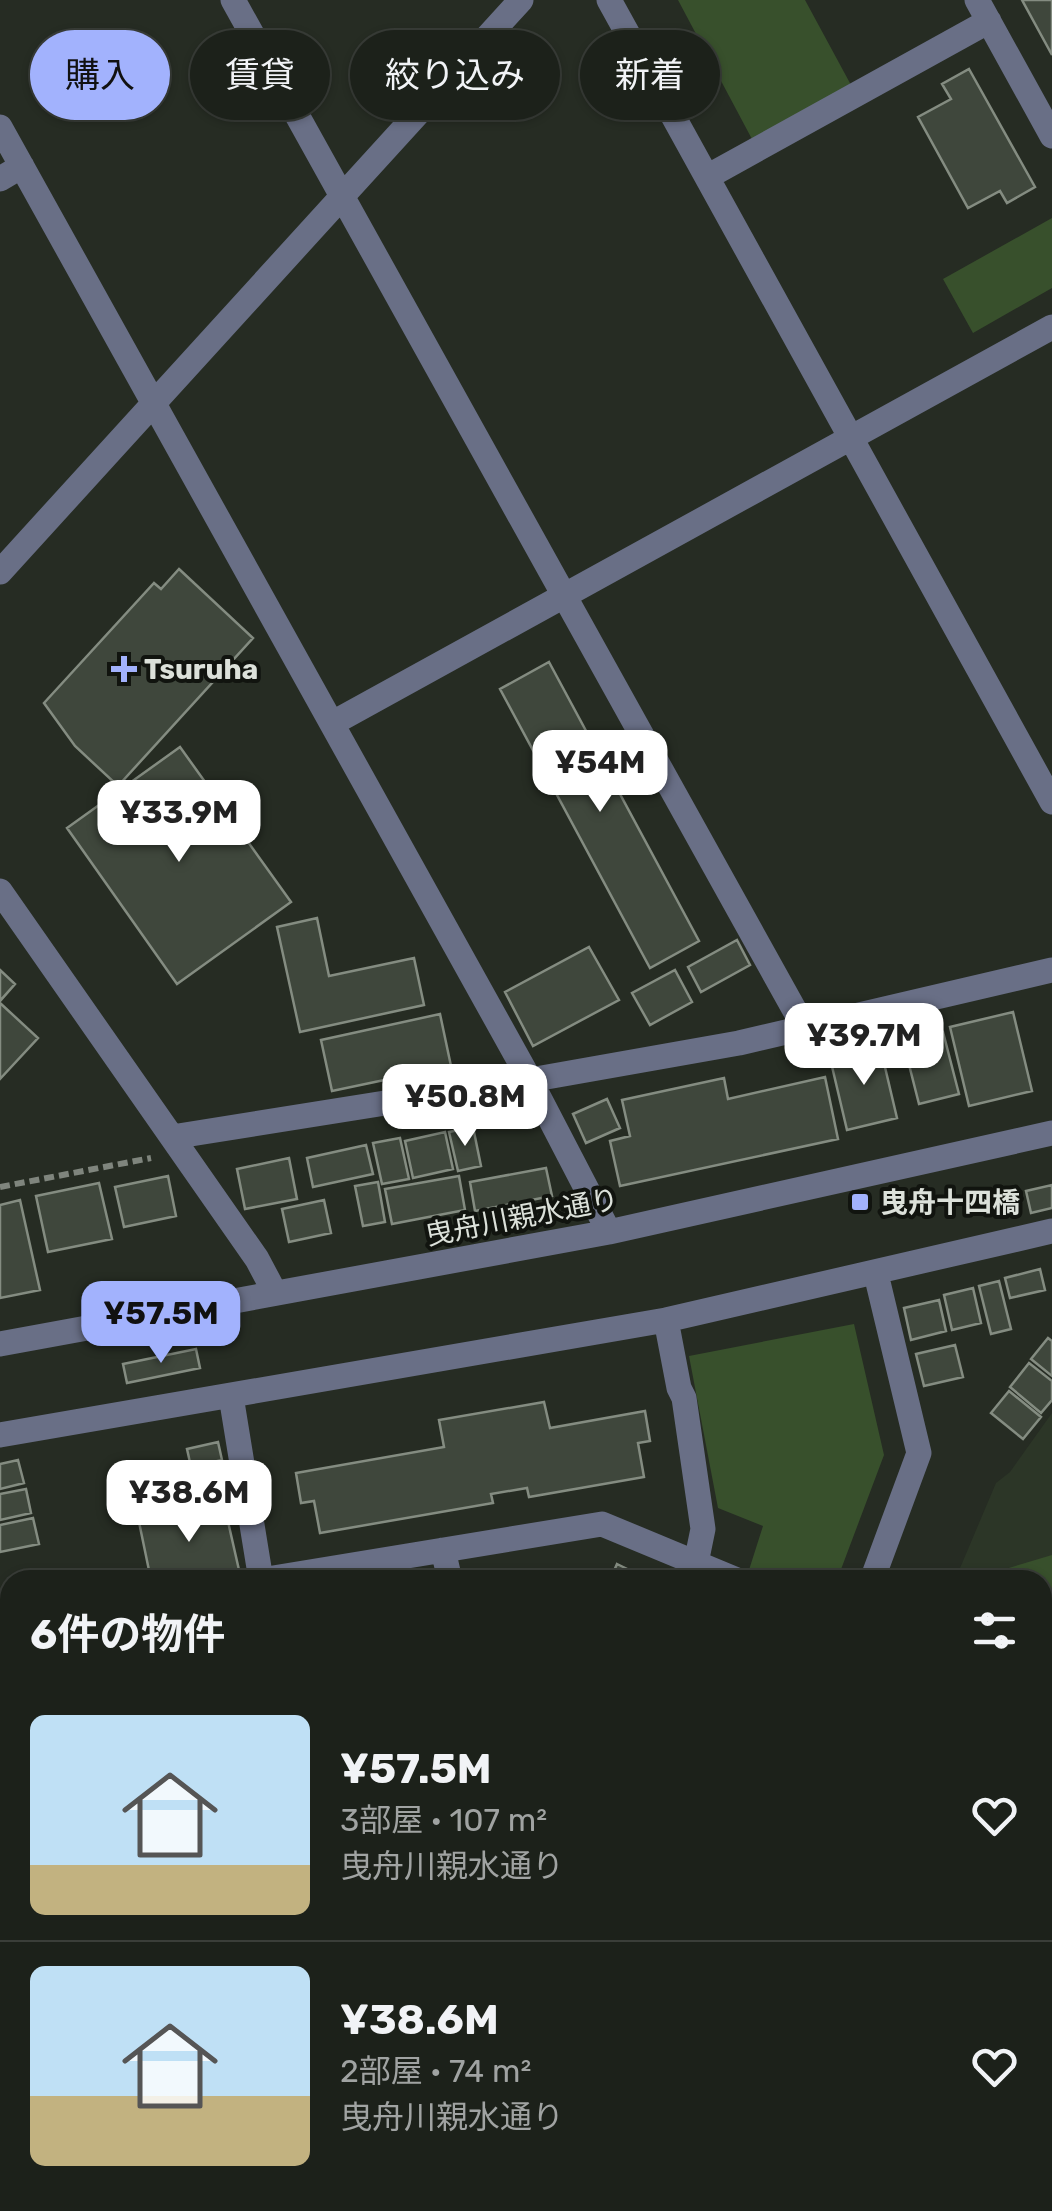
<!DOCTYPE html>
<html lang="ja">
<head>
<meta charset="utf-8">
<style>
  :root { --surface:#1c211a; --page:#252923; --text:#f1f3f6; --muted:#a0a3a2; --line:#3a3e39; --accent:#a2b2fd }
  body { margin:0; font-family:Rubik,"Noto Sans JP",sans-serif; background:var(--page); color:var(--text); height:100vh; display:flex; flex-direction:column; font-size:38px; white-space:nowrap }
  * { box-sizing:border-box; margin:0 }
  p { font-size:32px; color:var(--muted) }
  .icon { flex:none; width:55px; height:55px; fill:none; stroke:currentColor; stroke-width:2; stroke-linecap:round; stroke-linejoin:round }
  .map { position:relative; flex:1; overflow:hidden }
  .panel { position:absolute; left:0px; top:1570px; width:1052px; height:642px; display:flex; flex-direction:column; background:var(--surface); border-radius:30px 30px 0 0; box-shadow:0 2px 8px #0004,0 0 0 2px var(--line) }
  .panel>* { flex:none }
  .banner { position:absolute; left:30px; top:30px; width:992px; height:90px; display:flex; gap:20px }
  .price { position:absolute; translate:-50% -85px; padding:0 22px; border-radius:20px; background:#fff; color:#222; font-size:32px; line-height:65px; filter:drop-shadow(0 2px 5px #0008) }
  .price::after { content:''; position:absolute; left:50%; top:60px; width:30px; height:22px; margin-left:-15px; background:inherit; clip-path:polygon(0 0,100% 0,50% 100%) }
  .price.selected { background:var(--accent); color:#111 }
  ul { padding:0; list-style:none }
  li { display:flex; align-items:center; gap:30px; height:250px; padding:0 30px }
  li+li { border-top:2px solid var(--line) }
  li span { display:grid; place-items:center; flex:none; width:280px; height:200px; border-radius:15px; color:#555 }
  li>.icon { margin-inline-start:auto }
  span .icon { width:120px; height:120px; fill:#fffc; stroke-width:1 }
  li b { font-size:42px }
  h2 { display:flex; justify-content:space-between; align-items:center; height:120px; padding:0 30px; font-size:42px }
  .chip { padding:0 35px; border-radius:45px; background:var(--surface); box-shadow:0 2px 8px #0004,0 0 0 2px var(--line); font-size:35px; line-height:90px }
  .chip.selected { background:var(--accent); color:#111 }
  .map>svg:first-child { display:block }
  .built { fill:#2c3627 }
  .green { fill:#38502c }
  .building { fill:#3f473c; stroke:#848c81; stroke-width:2.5 }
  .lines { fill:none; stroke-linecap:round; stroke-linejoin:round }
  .path { stroke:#7f857d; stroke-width:6; stroke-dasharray:10 5; stroke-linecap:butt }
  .minor { stroke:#696f86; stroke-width:25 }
  .poi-dot { fill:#a2b2fd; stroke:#11140f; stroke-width:4 }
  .labels { text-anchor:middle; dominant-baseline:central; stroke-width:8; stroke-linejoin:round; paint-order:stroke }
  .poi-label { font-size:28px; font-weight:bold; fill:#dce1da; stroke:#11140f; text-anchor:start }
  .street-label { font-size:28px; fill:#dce1da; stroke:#11140f }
</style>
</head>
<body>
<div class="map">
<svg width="1052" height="2211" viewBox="0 0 1052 2211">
  <rect width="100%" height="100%" fill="#262c23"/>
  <path class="built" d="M1052,1413V2099L1042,2079V1580H955L996,1483L1010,1472Z"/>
  <path class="green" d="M678,0H805L851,85L753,141Z
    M1052,218V288L973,333L943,279Z
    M854,1324L884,1455L837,1580H774L749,1570L763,1526L718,1508L689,1356Z
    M1052,1555V1894L1042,1889V1580H997L1002,1570Z"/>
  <path class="building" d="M1022,0H1052V55Z
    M969,69L1035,187L1007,203L1000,191L968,208L918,117L951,99L942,84Z
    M179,569L253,638L118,786L75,746L44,703L154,583L161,589Z
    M549,662L699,941L650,968L500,689Z
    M180,747L291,902L177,984L67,828Z
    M317,918L329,976L414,958L424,1005L300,1032L277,927Z
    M737,940L750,965L701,992L688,967Z
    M589,947L619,1000L533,1046L505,992Z
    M0,970L15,984L0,1001Z
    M675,970L692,1002L650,1025L632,993Z
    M0,1003L38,1038L0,1079Z
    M1013,1012L1032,1091L969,1106L950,1027Z
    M440,1014L451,1066L332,1091L321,1040Z
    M943,1032L959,1094L919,1104L903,1041Z
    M880,1046L897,1118L847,1130L830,1058Z
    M825,1077L838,1139L620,1186L610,1141L630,1136L622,1100L724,1078L728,1099Z
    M607,1099L620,1128L586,1143L573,1114Z
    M473,1127L481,1166L458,1171L449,1132Z
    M445,1132L453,1169L413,1178L405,1141Z
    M400,1138L409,1179L382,1184L373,1143Z
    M366,1145L373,1174L313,1187L307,1158Z
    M289,1158L297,1199L245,1209L237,1169Z
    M546,1168L552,1196L475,1211L470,1182Z
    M168,1176L176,1216L124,1227L115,1187Z
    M459,1176L465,1210L392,1224L385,1189Z
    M378,1182L385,1222L363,1226L355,1186Z
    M99,1183L112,1239L48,1252L36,1196Z
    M1052,1185V1208L1031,1213L1026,1191Z
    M20,1200L40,1290L0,1298V1205Z
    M324,1200L331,1233L289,1242L282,1209Z
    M1040,1269L1045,1290L1010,1298L1005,1278Z
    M999,1281L1011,1329L991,1334L979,1286Z
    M973,1288L981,1323L952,1330L944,1295Z
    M939,1300L946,1331L911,1340L904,1308Z
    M1048,1338L1052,1341V1376L1031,1359Z
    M955,1345L963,1377L924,1386L916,1354Z
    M196,1349L200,1368L127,1383L123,1364Z
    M1029,1363L1052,1381V1400L1041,1413L1010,1387Z
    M1009,1391L1041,1417L1023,1439L991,1413Z
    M544,1402L550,1428L645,1411L650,1441L638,1443L644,1477L529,1497L527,1488L491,1494L493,1503L320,1533L314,1501L301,1503L296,1473L444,1447L439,1420Z
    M218,1442L222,1460L191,1467L187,1449Z
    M18,1460L24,1483L0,1489V1464Z
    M26,1489L31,1513L0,1520V1494Z
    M224,1504L239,1570L192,1580H151L139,1522Z
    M33,1518L39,1544L0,1552V1525Z
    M617,1564L650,1580H610Z
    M0,1757L10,1762V1810L0,1831Z
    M1042,1900L1052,1904V2043L1048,2051L1042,2049Z
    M2,1913L10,1917V2021L0,2016Z
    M88,2202H204L200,2211H78L79,2207L85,2210Z"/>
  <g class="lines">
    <path class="path" d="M0,1187L151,1158"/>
    <path class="minor" d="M233,0L804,1027
      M609,0L1052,802
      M977,0L1052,136
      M0,127L530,1080L609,1232
      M707,177L989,21
      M0,179L22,166
      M0,572L521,0
      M333,723L1052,327
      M0,891L257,1259L275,1293
      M172,1137L530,1080L739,1043L1052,970
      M666,1320L679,1388L684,1398L703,1529L696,1563
      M0,1344L609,1232L1052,1133
      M231,1396L261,1580L602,1524L737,1580
      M0,1435L666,1320L1052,1231
      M443,1550L450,1580
      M872,1580L919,1453L876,1274
      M0,2063L10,2068
      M1042,2131L1052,2150
      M285,2202L303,2211
      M50,2211L54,2202
      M480,2211L484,2202"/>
  </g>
  <g class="poi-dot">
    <path d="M119 654h10v10h10v10h-10v10h-10v-10h-10v-10h10z"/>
    <rect x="850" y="1192" width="20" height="20" rx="5"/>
  </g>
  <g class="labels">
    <g class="poi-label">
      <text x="144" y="669">Tsuruha</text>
      <text x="880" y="1202">曳舟十四橋</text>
    </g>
    <g class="street-label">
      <text transform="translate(522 1217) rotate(-11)">曳舟川親水通り</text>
    </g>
  </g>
</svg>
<b class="price" style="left:600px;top:815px">¥54M</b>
<b class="price" style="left:179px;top:865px">¥33.9M</b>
<b class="price" style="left:864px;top:1088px">¥39.7M</b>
<b class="price" style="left:465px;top:1149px">¥50.8M</b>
<b class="price selected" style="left:161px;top:1366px">¥57.5M</b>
<b class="price" style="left:189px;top:1545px">¥38.6M</b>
<div class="banner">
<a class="chip selected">購入</a>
<a class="chip">賃貸</a>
<a class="chip">絞り込み</a>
<a class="chip">新着</a>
</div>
<section class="panel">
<h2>6件の物件<svg class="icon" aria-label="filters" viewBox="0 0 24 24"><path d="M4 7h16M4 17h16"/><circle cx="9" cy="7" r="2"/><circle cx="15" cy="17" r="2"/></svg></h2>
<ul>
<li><span style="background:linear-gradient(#bfe0f5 75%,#c2b280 0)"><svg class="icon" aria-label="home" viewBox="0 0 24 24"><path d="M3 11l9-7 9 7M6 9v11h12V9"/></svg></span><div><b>¥57.5M</b><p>3部屋 · 107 m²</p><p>曳舟川親水通り</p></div><svg class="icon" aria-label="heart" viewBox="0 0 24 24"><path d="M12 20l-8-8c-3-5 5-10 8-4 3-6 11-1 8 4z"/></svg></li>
<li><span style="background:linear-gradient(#bfe0f5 65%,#c2b280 0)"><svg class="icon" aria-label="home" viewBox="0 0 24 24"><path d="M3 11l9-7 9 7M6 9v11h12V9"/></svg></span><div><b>¥38.6M</b><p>2部屋 · 74 m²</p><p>曳舟川親水通り</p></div><svg class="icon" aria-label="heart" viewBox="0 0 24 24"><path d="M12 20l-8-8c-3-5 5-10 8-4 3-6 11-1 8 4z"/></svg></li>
</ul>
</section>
</div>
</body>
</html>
